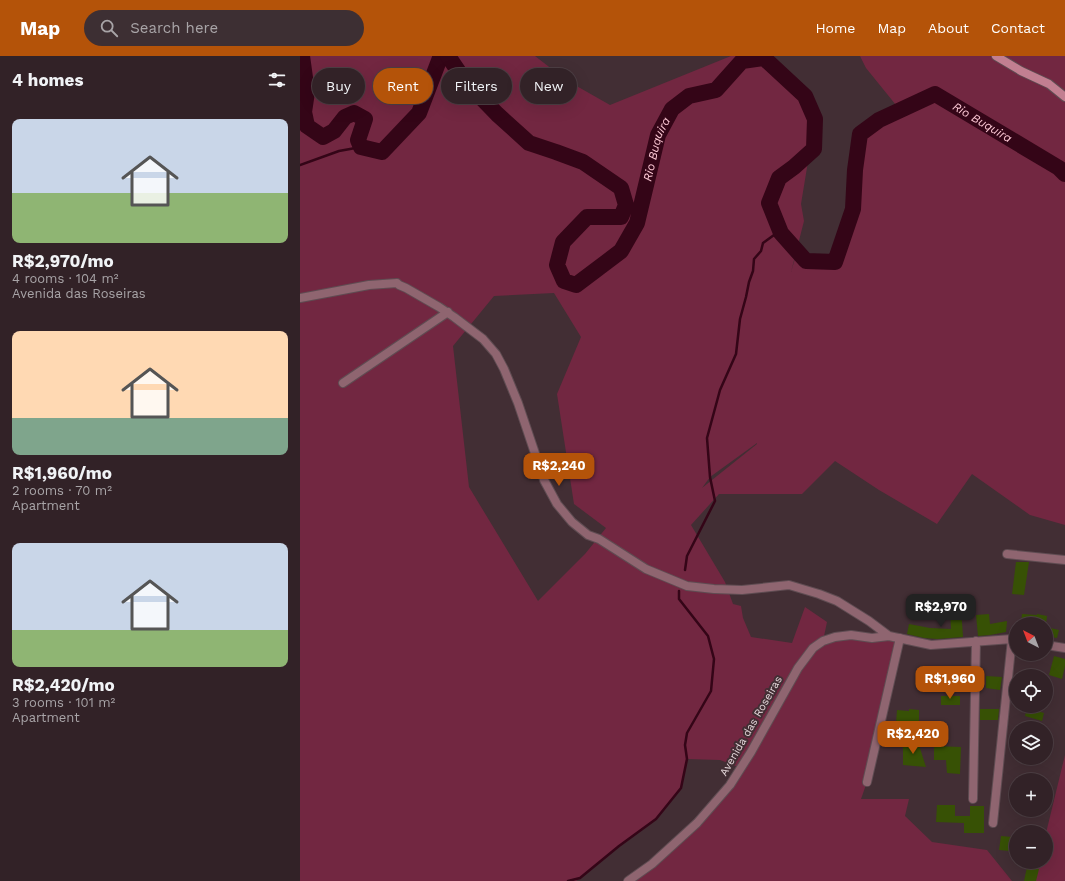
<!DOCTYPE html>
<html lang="en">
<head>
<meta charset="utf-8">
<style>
  :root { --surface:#322227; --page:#3d2f33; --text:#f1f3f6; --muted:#a8a4a7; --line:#4d3f44; --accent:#b45309 }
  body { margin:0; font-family:"Work Sans",sans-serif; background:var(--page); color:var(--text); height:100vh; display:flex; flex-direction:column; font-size:15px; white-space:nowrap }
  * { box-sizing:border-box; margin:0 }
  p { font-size:13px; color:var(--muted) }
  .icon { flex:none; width:22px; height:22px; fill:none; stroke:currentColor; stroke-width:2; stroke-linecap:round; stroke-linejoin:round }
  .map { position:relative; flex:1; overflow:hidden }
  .drawer { display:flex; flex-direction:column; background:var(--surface); width:300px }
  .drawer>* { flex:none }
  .top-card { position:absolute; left:12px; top:12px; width:380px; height:36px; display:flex; gap:8px }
  .needle { width:26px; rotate:318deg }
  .controls { position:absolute; left:709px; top:561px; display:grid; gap:8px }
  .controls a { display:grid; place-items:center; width:44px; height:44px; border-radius:50%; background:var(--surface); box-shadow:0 4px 16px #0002,0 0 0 1px var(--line); font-size:20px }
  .price { position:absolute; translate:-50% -34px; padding:0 9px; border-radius:8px; background:var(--accent); color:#fff; font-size:13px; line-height:26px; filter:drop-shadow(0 1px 2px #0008) }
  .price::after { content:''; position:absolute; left:50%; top:24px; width:12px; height:9px; margin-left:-6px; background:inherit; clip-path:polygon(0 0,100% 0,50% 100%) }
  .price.selected { background:#222; color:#fff }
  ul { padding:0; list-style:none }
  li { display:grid; align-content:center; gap:8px; height:212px; padding:0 12px }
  li span { display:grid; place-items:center; height:124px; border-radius:8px; color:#555 }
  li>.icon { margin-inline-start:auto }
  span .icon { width:72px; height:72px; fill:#fffc; stroke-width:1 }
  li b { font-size:17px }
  h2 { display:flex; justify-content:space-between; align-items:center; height:48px; padding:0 12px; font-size:17px }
  .tag { padding:0 14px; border-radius:18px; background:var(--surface); box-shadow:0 4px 16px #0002,0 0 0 1px var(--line); font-size:14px; line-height:36px }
  .tag.selected { background:var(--accent); color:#fff }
  header { display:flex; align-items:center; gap:24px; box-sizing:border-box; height:56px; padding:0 20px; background:var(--accent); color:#fff }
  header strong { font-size:19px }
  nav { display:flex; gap:22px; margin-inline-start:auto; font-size:14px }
  .search { width:280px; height:36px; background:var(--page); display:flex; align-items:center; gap:10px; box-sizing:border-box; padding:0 14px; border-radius:22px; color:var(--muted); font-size:15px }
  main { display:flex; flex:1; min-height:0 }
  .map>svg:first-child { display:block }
  .green { fill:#722741; fill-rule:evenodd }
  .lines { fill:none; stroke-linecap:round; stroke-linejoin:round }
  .stream { stroke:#340517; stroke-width:2.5 }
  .river { stroke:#340517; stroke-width:16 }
  .building { fill:#375105 }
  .street-casing { stroke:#5f4c52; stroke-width:10 }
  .secondary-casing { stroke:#5f4c52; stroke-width:10 }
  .street { stroke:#8f6570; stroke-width:8 }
  .secondary { stroke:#c27f91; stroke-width:8 }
  .labels { text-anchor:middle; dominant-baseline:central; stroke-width:4; stroke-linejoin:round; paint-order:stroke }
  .street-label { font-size:11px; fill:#e4d7da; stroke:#422e34 }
  .water-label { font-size:12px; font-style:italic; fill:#fdc8d5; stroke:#422e34 }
</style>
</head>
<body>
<header>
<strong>Map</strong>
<div class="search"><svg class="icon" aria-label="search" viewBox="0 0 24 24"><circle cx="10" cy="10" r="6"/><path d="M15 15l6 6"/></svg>Search here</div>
<nav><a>Home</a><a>Map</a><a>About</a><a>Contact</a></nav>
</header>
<main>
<section class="drawer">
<h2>4 homes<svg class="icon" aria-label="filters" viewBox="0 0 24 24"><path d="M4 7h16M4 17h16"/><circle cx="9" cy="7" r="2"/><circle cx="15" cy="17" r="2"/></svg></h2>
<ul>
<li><span style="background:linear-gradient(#c9d6e8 60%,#8fb573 0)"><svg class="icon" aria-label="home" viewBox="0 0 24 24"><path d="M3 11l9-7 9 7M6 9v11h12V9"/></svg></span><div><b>R$2,970/mo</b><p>4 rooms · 104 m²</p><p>Avenida das Roseiras</p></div></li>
<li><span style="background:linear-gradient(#ffd9b3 70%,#7fa58c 0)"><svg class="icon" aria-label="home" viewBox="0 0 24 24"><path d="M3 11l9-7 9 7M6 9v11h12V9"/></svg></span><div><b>R$1,960/mo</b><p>2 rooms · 70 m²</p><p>Apartment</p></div></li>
<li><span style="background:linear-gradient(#c9d6e8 70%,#8fb573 0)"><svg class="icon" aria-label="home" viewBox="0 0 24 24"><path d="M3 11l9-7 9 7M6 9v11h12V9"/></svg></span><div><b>R$2,420/mo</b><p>3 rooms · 101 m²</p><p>Apartment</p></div></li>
</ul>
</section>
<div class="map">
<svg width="765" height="825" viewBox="0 0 765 825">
  <rect width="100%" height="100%" fill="#422e34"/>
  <path class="green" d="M0,0H235L266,24L310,49L431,0H463L505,40L515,63L501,148L504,165L491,216L497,196L506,205L529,206L537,200L553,153L555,114L560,78L572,69L600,54L566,12L560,0H690L747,34L691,0H765V469L730,459L672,418L637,468L579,434L535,405L502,438H419L391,469L425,526L433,548L441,550L443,562L451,581L492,587L505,551L527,566L523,585L535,581L600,582L567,726L561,743H609L605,760L632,786L687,794L712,825H327L397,767L441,712L420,704L387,703L381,732L356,763L319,790L276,825H0ZM254,237L281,281L257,338L274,448L306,472L285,498L238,545L169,431L153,290L194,240ZM457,387V388L402,432L410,421Z
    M765,699V825H735L739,806H746V777Z"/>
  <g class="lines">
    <path class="stream" d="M0,109L39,95L61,91
      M385,514L387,500L415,445L410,421L407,382L420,334L436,298L440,263L446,241L449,226L453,215L454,203L461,195L463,187L474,179L481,177
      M268,825L280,822L319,790L356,763L381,732L387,703L385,689L387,677L411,635L414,603L408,580L379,543V535"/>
    <g class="river">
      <path d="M2,0L7,36L4,56L7,70L23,81L34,75L45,61L54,57L65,63L58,84L61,91L82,96L119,57L140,2L147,0"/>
      <path id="s1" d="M148,0L165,25L197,58L229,87L256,96L283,106L321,132L326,149L321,161H287L263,186L257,209L264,225L276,229L321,195L337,167L358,79L372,53L389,40L416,34L442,5L464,2L505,40L515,63L514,93L494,111L479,122L469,147L481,177L506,205L535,206L553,153L555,114L560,78L579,64L635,38L759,112L765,118"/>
    </g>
  </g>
  <path class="building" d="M716,506H729L724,539L712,538Z
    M661,551L663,581L637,583L624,582L607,578L609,568L630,572L651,573L650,552Z
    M689,558L690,568L707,565L706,576L690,579L678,580L676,559Z
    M722,558L737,559V558L747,560L746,568H721Z
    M746,571L759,574L757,582L746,580Z
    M754,600L765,603V610L762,623L749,619Z
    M686,620L702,621L700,634L686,632Z
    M641,640H660V649H641Z
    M727,652L744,657L742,665L725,660Z
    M609,653L619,654V668L596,667L597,654L609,655Z
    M680,653H699L698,664H680Z
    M603,686H618L626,711L603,709Z
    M634,690L661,691L660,718L647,717L646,704H634Z
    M637,749H655V760H670V750H684V777H664V767L636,766Z
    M701,780L712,781L710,795L699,794Z
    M727,811L739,813L736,825H724Z"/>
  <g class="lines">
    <defs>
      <path id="street" d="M0,242L69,229L97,227L99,229L106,232L139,251L154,261L183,283L196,298L204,313L218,347L244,424L257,448L272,466L288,479L299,483L346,513L387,530L414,533L442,534L489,529L519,538L537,545L569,565L589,580L631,589L712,583L716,584
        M43,327L148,256
        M707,498L765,504
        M746,589L765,592
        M567,726L600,582
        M673,743L676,585
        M693,767L712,583
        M328,825L352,808L397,767L430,729L451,696L498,612L513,592L523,585L535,581L551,579L572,582L589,580"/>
      <path id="secondary" d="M696,0L721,15L749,28L765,41"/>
    </defs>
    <use href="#street" class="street-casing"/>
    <use href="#secondary" class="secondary-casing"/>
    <use href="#street" class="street"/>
    <use href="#secondary" class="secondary"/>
  </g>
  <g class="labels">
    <g class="street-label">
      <text transform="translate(451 670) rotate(-60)">Avenida das Roseiras</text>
    </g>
    <g class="water-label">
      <text stroke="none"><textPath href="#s1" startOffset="1249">Rio Buquira</textPath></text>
      <text stroke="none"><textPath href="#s1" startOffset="541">Rio Buquira</textPath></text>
    </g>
  </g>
</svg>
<div class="controls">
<a><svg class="needle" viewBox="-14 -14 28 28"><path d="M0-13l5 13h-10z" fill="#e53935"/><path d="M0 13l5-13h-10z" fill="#a8a4a7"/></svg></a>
<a><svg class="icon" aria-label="locate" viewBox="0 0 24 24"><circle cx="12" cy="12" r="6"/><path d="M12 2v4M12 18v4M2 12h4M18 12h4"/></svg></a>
<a><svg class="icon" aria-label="layers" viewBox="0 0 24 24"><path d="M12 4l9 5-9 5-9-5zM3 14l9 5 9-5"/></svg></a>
<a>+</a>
<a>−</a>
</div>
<b class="price" style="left:259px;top:431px">R$2,240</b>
<b class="price selected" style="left:641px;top:572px">R$2,970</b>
<b class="price" style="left:650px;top:644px">R$1,960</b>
<b class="price" style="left:613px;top:699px">R$2,420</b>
<div class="top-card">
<a class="tag">Buy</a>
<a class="tag selected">Rent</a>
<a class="tag">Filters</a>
<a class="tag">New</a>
</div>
</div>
</main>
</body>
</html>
